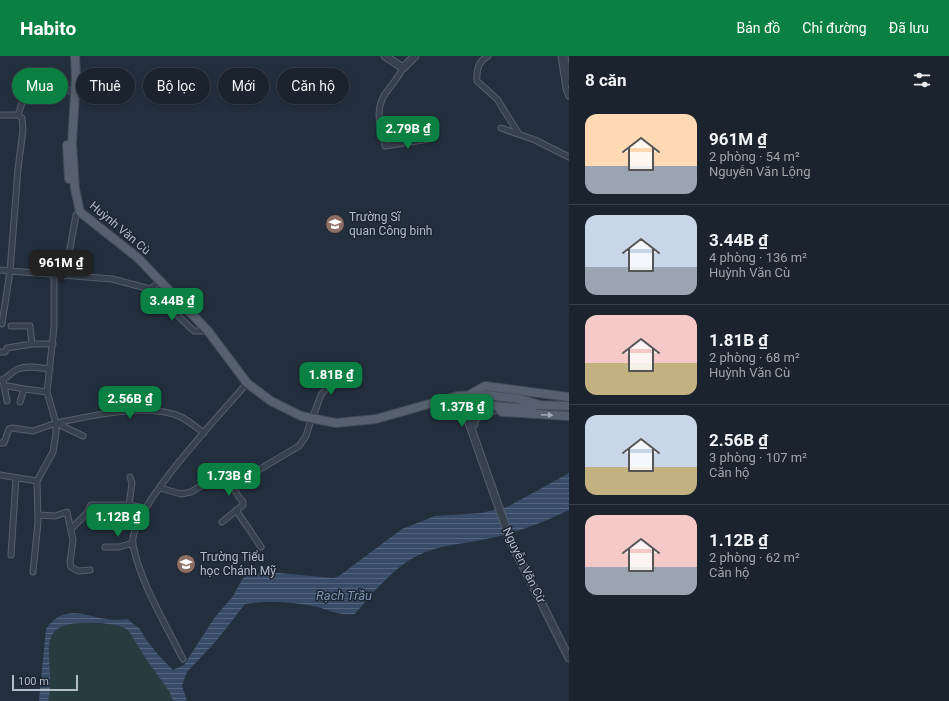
<!DOCTYPE html>
<html lang="vi">
<head>
<meta charset="utf-8">
<style>
  :root { --surface:#1b232e; --page:#242b36; --text:#f1f3f6; --muted:#a0a4aa; --line:#39404a; --accent:#0b8043 }
  body { margin:0; font-family:Roboto,sans-serif; background:var(--page); color:var(--text); height:100vh; display:flex; flex-direction:column; font-size:15px; white-space:nowrap }
  * { box-sizing:border-box; margin:0 }
  p { font-size:13px; color:var(--muted) }
  .icon { flex:none; width:22px; height:22px; fill:none; stroke:currentColor; stroke-width:2; stroke-linecap:round; stroke-linejoin:round }
  .map { position:relative; flex:1; overflow:hidden }
  .drawer { display:flex; flex-direction:column; background:var(--surface); width:380px }
  .drawer>* { flex:none }
  .hud { position:absolute; left:12px; top:12px; width:380px; height:36px; display:flex; gap:8px }
  .scale { position:absolute; left:12px; bottom:10px; width:66px; box-sizing:border-box; padding-left:4px; border:2px solid #b4bcc9; border-top:0; font-size:11px; line-height:14px; white-space:nowrap; color:#b4bcc9; -webkit-text-stroke:3px #1d2633; paint-order:stroke }
  .price { position:absolute; translate:-50% -34px; padding:0 9px; border-radius:8px; background:var(--accent); color:#fff; font-size:13px; line-height:26px; filter:drop-shadow(0 1px 2px #0008) }
  .price::after { content:''; position:absolute; left:50%; top:24px; width:12px; height:9px; margin-left:-6px; background:inherit; clip-path:polygon(0 0,100% 0,50% 100%) }
  .price.selected { background:#222; color:#fff }
  ul { padding:0; list-style:none }
  li { display:flex; align-items:center; gap:12px; height:100px; padding:0 16px }
  li+li { border-top:1px solid var(--line) }
  li span { display:grid; place-items:center; flex:none; width:112px; height:80px; border-radius:12px; color:#555 }
  li>.icon { margin-inline-start:auto }
  span .icon { width:48px; height:48px; fill:#fffc; stroke-width:1 }
  li b { font-size:17px }
  h2 { display:flex; justify-content:space-between; align-items:center; height:48px; padding:0 16px; font-size:17px }
  .tag { padding:0 14px; border-radius:18px; background:var(--surface); box-shadow:0 2px 6px #0003,0 0 0 1px var(--line); font-size:14px; line-height:36px }
  .tag.selected { background:var(--accent); color:#fff }
  header { display:flex; align-items:center; gap:24px; box-sizing:border-box; height:56px; padding:0 20px; background:var(--accent); color:#fff }
  header strong { font-size:19px }
  nav { display:flex; gap:22px; margin-inline-start:auto; font-size:14px }
  main { display:flex; flex:1; min-height:0 }
  .map>svg:first-child { display:block }
  .grass { fill:#263c3f }
  .water { fill:url(#water-rules) }
  .lines { fill:none; stroke-linecap:round; stroke-linejoin:round }
  .minor-casing { stroke:#565f6c; stroke-width:7 }
  .tertiary-casing { stroke:#565f6c; stroke-width:9 }
  .primary-casing { stroke:#414a57; stroke-width:10 }
  .minor { stroke:#38414e; stroke-width:5 }
  .tertiary { stroke:#38414e; stroke-width:7 }
  .primary { stroke:#56606e; stroke-width:8 }
  .oneway { fill:#a1aab7 }
  .labels { text-anchor:middle; dominant-baseline:central; stroke-width:3; stroke-linejoin:round; paint-order:stroke }
  .poi-label { font-size:12px; fill:#b4bcc9; stroke:#1d2633; text-anchor:start }
  .street-label { font-size:12px; fill:#b4bcc9; stroke:#1d2633 }
  .water-label { font-size:13px; font-style:italic; fill:#7c92b1; stroke:#1d2633 }
</style>
</head>
<body>
<header>
<strong>Habito</strong>
<nav><a>Bản đồ</a><a>Chỉ đường</a><a>Đã lưu</a></nav>
</header>
<main>
<div class="map">
<svg width="569" height="645" viewBox="0 0 569 645">
  <defs>
    <pattern id="water-rules" width="6" height="5" patternUnits="userSpaceOnUse"><rect width="6" height="5" fill="#394c67"/><path d="M0 2.5h6" fill="none" stroke="#53647b"/></pattern>
  </defs>
  <rect width="100%" height="100%" fill="#242f3e"/>
  <path class="grass" d="M73,566L115,569L128,574L146,603L169,635L173,645H48C56,617 34,574 73,566Z"/>
  <path class="water" d="M569,417V454C545,466 518,476 491,482C467,488 439,488 417,500C394,511 371,539 355,558C337,560 329,553 313,550C290,546 268,544 245,548L217,584L187,616L182,629L187,645H173L169,635L146,603L128,574C117,567 99,567 86,567C28,565 58,610 48,645H39L46,573C68,540 99,570 127,563L140,573L145,582L159,600L173,614L184,609L215,561L233,540L243,522L250,518L279,517L333,522L339,520L402,473L435,460L481,457L507,451Z"/>
  <g class="lines">
    <defs>
      <path id="minor" d="M488,0C478,5 476,14 477,25L497,43L519,78
        M561,0L566,33L569,40
        M565,0L569,27
        M403,12C398,22 391,30 385,38C374,54 381,73 385,90L429,83
        M0,59H18L28,29L31,26L70,35
        M501,72L535,84L569,101
        M0,214L10,215L18,113L23,74L22,62L18,59
        M65,220L76,159
        M150,233L194,275H203
        M2,268L10,215L112,223L150,233L157,228
        M11,270H30L32,288
        M0,296H5L7,292L32,288H53
        M0,324C7,324 11,315 18,313C28,309 40,312 50,313
        M3,324L7,345
        M8,330L24,333
        M20,346L24,333L47,336
        M312,363L321,339L343,312
        M56,367C91,360 148,346 181,361C189,365 197,372 204,377
        M0,387H4L9,373L12,372L33,375L56,367L83,380
        M0,419L37,425L53,396L56,377V367L47,336L54,271V219
        M160,432L181,438L191,436L204,428L216,425H240L299,390L306,380L310,367
        M129,449L132,427L130,421
        M236,454L261,491
        M38,459L55,460L67,456L73,484L70,506L71,511L78,515L90,514
        M222,466L243,449V446C239,441 235,437 234,431L240,425
        M71,473L87,457L91,449H129L145,452
        M105,491H119L133,487
        M11,499L16,422
        M33,516L38,466L37,425
        M183,603C166,569 140,526 133,489C127,455 224,355 247,327"/>
      <path id="tertiary" d="M385,0L403,12L415,0
        M462,347L511,486L569,602
        M471,347L474,368
        M474,365L480,357L499,353"/>
      <path id="primary" d="M75,0L76,21L72,87L75,133L80,156L138,202L208,275L247,327L271,345L301,360L336,367L376,363L457,340L487,339L520,343L540,349L569,350
        M67,89L69,123
        M471,338L485,330L569,341
        M443,350C475,341 508,358 539,349
        M499,353L502,356L569,360"/>
    </defs>
    <use href="#minor" class="minor-casing"/>
    <use href="#tertiary" class="tertiary-casing"/>
    <use href="#primary" class="primary-casing"/>
    <use href="#minor" class="minor"/>
    <use href="#tertiary" class="tertiary"/>
    <use href="#primary" class="primary"/>
  </g>
  <defs><path id="oneway-solid" d="M-6-.8H1V-3.2L6.5 0L1 3.2V.8H-6Z"/></defs>
  <use class="oneway" href="#oneway-solid" transform="translate(547 359) rotate(2)"/>
  <defs>
    <symbol id="university-disc" viewBox="-11 -11 22 22"><circle r="9.5" fill="#8d6e63" stroke="#1d2633"/><path d="M0-5L7-2L0 1L-7-2ZM-4 1L0 2.5L4 1V4Q0 6-4 4Z" fill="#fff"/></symbol>
    <symbol id="school-disc" viewBox="-11 -11 22 22"><circle r="9.5" fill="#8d6e63" stroke="#1d2633"/><path d="M0-5L7-2L0 1L-7-2ZM-4 1L0 2.5L4 1V4Q0 6-4 4Z" fill="#fff"/></symbol>
  </defs>
  <g fill-rule="evenodd">
    <use href="#university-disc" x="324" y="157" width="22" height="22"/>
    <use href="#school-disc" x="175" y="497" width="22" height="22"/>
  </g>
  <g class="labels">
    <g class="poi-label">
      <text x="349" y="161">Trường Sĩ<tspan x="349" dy="14">quan Công binh</tspan></text>
      <text x="200" y="501">Trường Tiểu<tspan x="200" dy="14">học Chánh Mỹ</tspan></text>
    </g>
    <g class="street-label">
      <text transform="translate(120 172) rotate(40)">Huỳnh Văn Cù</text>
      <text transform="translate(524 509) rotate(64)">Nguyễn Văn Cừ</text>
    </g>
    <g class="water-label">
      <text x="344" y="539">Rạch Trầu</text>
    </g>
  </g>
</svg>
<div class="scale">100 m</div>
<b class="price" style="left:408px;top:94px">2.79B ₫</b>
<b class="price selected" style="left:61px;top:228px">961M ₫</b>
<b class="price" style="left:172px;top:266px">3.44B ₫</b>
<b class="price" style="left:331px;top:340px">1.81B ₫</b>
<b class="price" style="left:130px;top:364px">2.56B ₫</b>
<b class="price" style="left:462px;top:372px">1.37B ₫</b>
<b class="price" style="left:229px;top:441px">1.73B ₫</b>
<b class="price" style="left:118px;top:482px">1.12B ₫</b>
<div class="hud">
<a class="tag selected">Mua</a>
<a class="tag">Thuê</a>
<a class="tag">Bộ lọc</a>
<a class="tag">Mới</a>
<a class="tag">Căn hộ</a>
</div>
</div>
<section class="drawer">
<h2>8 căn<svg class="icon" aria-label="filters" viewBox="0 0 24 24"><path d="M4 7h16M4 17h16"/><circle cx="9" cy="7" r="2"/><circle cx="15" cy="17" r="2"/></svg></h2>
<ul>
<li><span style="background:linear-gradient(#ffd9b3 65%,#9aa5b1 0)"><svg class="icon" aria-label="home" viewBox="0 0 24 24"><path d="M3 11l9-7 9 7M6 9v11h12V9"/></svg></span><div><b>961M ₫</b><p>2 phòng · 54 m²</p><p>Nguyễn Văn Lộng</p></div></li>
<li><span style="background:linear-gradient(#c9d6e8 65%,#9aa5b1 0)"><svg class="icon" aria-label="home" viewBox="0 0 24 24"><path d="M3 11l9-7 9 7M6 9v11h12V9"/></svg></span><div><b>3.44B ₫</b><p>4 phòng · 136 m²</p><p>Huỳnh Văn Cù</p></div></li>
<li><span style="background:linear-gradient(#f6c9c9 60%,#c2b280 0)"><svg class="icon" aria-label="home" viewBox="0 0 24 24"><path d="M3 11l9-7 9 7M6 9v11h12V9"/></svg></span><div><b>1.81B ₫</b><p>2 phòng · 68 m²</p><p>Huỳnh Văn Cù</p></div></li>
<li><span style="background:linear-gradient(#c9d6e8 65%,#c2b280 0)"><svg class="icon" aria-label="home" viewBox="0 0 24 24"><path d="M3 11l9-7 9 7M6 9v11h12V9"/></svg></span><div><b>2.56B ₫</b><p>3 phòng · 107 m²</p><p>Căn hộ</p></div></li>
<li><span style="background:linear-gradient(#f6c9c9 65%,#9aa5b1 0)"><svg class="icon" aria-label="home" viewBox="0 0 24 24"><path d="M3 11l9-7 9 7M6 9v11h12V9"/></svg></span><div><b>1.12B ₫</b><p>2 phòng · 62 m²</p><p>Căn hộ</p></div></li>
</ul>
</section>
</main>
</body>
</html>
